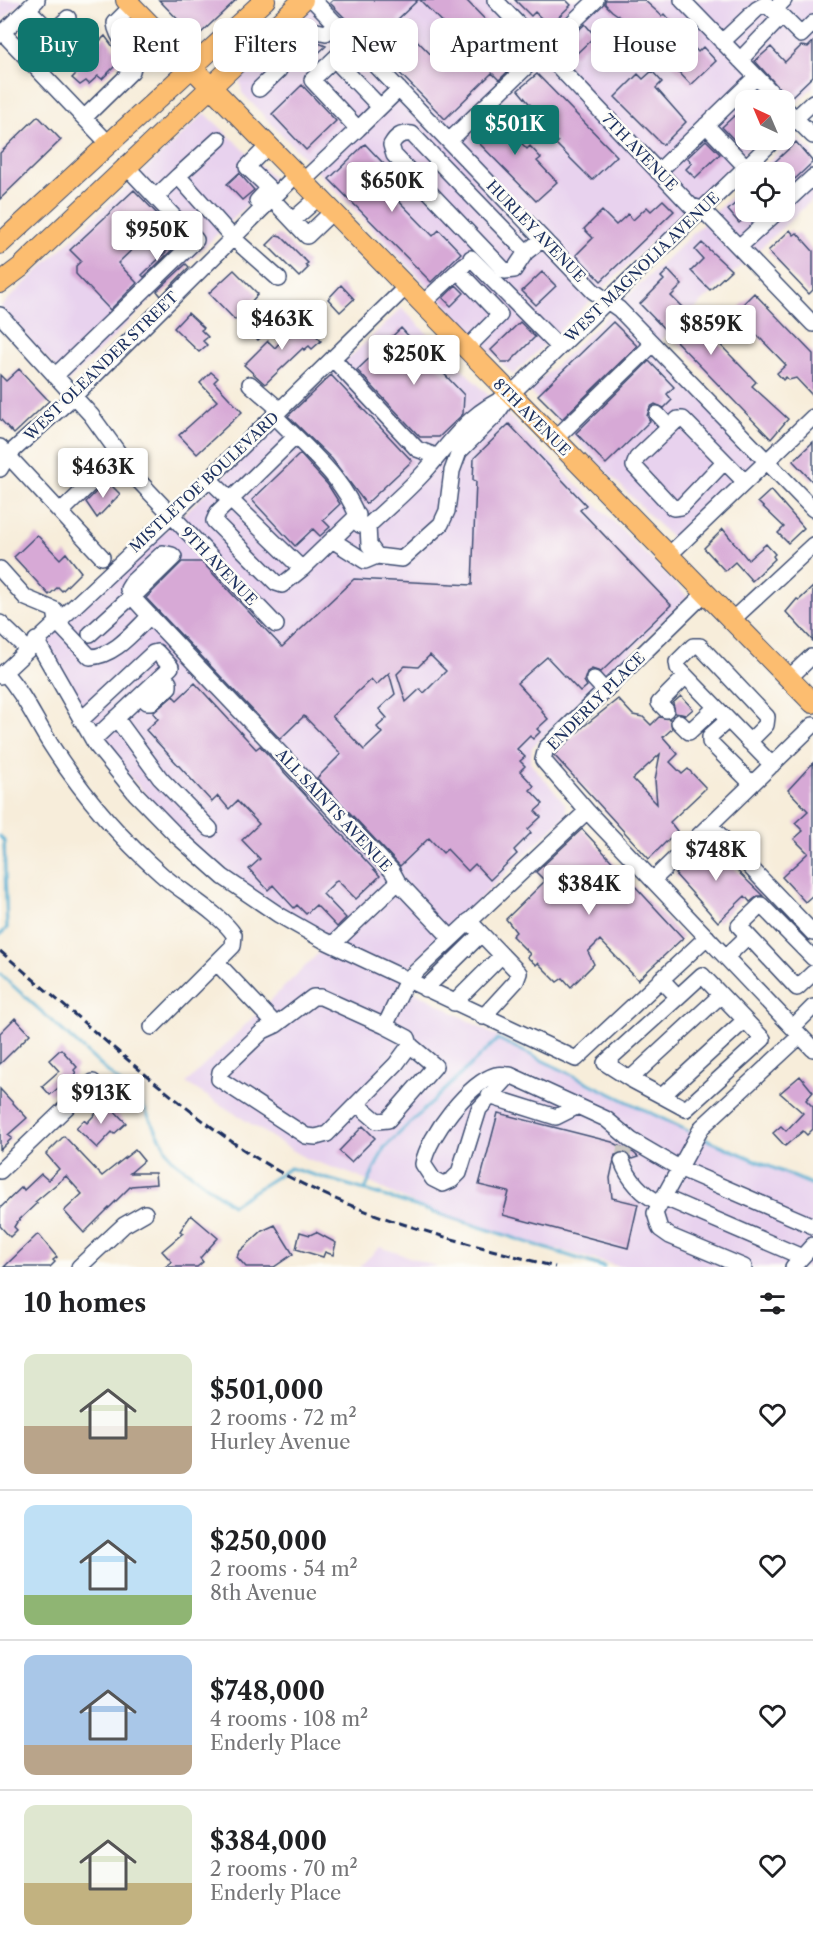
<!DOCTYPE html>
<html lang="en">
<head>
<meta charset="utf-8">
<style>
  :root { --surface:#fff; --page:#f2f2f2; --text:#202124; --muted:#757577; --line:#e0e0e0; --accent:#0f766e }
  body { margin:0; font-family:"Libre Caslon Text",serif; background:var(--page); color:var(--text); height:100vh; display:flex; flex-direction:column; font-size:22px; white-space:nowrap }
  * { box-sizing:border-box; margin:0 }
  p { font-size:20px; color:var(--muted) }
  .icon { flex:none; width:33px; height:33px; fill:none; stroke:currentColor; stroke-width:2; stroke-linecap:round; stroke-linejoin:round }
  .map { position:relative; height:1267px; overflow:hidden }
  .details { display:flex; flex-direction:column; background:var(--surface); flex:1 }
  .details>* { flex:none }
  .hud { position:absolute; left:18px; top:18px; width:777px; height:54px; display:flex; gap:12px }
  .needle { width:39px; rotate:316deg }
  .buttons { position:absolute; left:735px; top:90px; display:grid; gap:12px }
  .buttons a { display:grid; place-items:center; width:60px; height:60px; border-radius:12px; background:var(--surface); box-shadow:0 3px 9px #0003; font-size:30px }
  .price { position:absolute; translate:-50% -51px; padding:0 14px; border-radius:6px; background:#fff; color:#222; font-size:20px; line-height:39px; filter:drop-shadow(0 2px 3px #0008) }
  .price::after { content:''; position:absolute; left:50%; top:36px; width:18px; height:14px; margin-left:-9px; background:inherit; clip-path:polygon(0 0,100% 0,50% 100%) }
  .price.active { background:var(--accent); color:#fff }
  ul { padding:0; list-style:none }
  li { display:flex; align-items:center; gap:18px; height:150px; padding:0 24px }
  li+li { border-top:2px solid var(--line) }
  li span { display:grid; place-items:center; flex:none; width:168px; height:120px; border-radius:12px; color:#555 }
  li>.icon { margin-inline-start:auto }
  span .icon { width:72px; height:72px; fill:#fffc; stroke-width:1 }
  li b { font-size:26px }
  h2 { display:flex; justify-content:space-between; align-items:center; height:72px; padding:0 24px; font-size:26px }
  .chip { padding:0 21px; border-radius:12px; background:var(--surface); box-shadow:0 3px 9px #0003; font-size:21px; line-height:54px }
  .chip.active { background:var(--accent); color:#fff }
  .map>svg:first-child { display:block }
  .built { fill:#e8d2ee }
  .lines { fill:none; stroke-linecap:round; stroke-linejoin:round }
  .stream { stroke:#53add1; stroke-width:3 }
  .building { fill:#d7a9d6; fill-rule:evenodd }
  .minor-tunnel { stroke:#cbc7c1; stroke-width:15; stroke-dasharray:15 8; stroke-linecap:butt }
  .minor-casing { stroke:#3c4c71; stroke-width:18 }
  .major-casing { stroke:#3c4c71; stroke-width:22 }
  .minor { stroke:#fff; stroke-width:15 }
  .major { stroke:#fcbd6f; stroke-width:20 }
  .rail { stroke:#1b2f5e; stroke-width:3; stroke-dasharray:9 4.5; stroke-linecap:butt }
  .labels { text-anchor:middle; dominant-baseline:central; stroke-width:5; stroke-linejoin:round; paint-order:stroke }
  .street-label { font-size:15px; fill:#1b2f5e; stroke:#fdfcf7 }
</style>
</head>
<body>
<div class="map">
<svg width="813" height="1267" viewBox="0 0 813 1267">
  <rect width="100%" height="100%" fill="#fdfcf7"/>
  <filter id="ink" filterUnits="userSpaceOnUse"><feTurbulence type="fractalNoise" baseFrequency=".0167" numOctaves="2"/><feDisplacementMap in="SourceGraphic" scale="12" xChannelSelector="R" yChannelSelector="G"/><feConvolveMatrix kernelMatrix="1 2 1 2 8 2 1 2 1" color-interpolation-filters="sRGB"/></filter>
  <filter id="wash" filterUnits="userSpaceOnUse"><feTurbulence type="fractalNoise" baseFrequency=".008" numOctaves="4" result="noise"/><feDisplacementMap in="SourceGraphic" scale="24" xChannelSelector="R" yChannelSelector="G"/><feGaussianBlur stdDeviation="1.35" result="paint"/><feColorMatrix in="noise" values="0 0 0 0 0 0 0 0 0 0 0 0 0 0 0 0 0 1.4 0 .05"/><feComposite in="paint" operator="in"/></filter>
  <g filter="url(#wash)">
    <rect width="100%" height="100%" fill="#f7edda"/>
    <path class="built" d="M0,0H24L0,23Z
      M320,0H813V87L785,114L784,100H746V140H758L513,375L242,93L240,81L244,71Z
      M205,113L274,178L68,382L0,307Z
      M796,135L813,152V199L753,255L714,213L745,183L746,212H784V172H757Z
      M704,223L743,264L655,346L767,461L678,545L529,391Z
      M402,308L688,597L532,747L530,763L565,803L567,814L404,972L402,984L494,1035L711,1142L813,1187V1267H621L444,1218L354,1175L305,1158L186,1083L333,939L250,889L193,847L117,762L79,703L44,638L188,510Z
      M380,1247L438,1267H359Z"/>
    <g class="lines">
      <path class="stream" d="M0,836L4,841L7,928L0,935
        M0,974L140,1101L172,1159L232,1205L290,1168L365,1190L384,1148L498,1039L688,1131
        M706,1139L813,1185
        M365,1190L604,1267"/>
    </g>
    <g id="blocks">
      <path class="building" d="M159,0H236L199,35L196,32L193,35Z
        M333,0H418L397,20L445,69L467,48L420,0H466L504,39L507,36L525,55L499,80L492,73L445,119L330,3Z
        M515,0H566L571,5L549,26L535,12L531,16Z
        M605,0H644L662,16L664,14L698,52L703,47L716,61L691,85L639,30L612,11L605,4Z
        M585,24L595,36L575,55L564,44Z
        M105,36L122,59L102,79L98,76L89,84L86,81L80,85L72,78L78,72L73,67Z
        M311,40L326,46L300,70L291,61L292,58Z
        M813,42V76L789,99L755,61L771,47L785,62L801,46L808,47Z
        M652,71L662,82L656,88L686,122L663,145L615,97L638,74L643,79Z
        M537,74L617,156L592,180L556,144L558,142L549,132L528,113L533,108L518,90Z
        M302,85L336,121L306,150L272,114Z
        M746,105V139L739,145L722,127Z
        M506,110L518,121L509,130L527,149L530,146L541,158L537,161L557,182L536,201L474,138L489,120L496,116L498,118Z
        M38,116L61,140L0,199V153Z
        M706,140L720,154L695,178L686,169L692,163L687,158Z
        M796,142L813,162L795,179L792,175L784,183V172H764Z
        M365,144L400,181L389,191L433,236L439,230L461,253L431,282L329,179Z
        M239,173L254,190L242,200L227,184Z
        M134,190L163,220L118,263L137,283L110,310L76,274V266L81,261L70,250Z
        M746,194V217L739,223L728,210Z
        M663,200L674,211L601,281L576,255L593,238L584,229L602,211L616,225L628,214L633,220L647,207L651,211Z
        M790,230L794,235L797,233L813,251V290L809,294L768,251Z
        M277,235L281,236L308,263L305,265L308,268L299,277L267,245Z
        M702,243L731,270L710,290L691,271L703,259L695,250Z
        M170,248L172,250L144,277L142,275Z
        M186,264L189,267L161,296L157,291Z
        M234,270L258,294L235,320L209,293Z
        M668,270L682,285L671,296L699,324L697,326L709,338L712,336L756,382L752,386L788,419L771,439L640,304L664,280L661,277Z
        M542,272L556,286L536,305L522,291Z
        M341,285L354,299L340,312L328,299Z
        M456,285L464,293L451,306L443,298Z
        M754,293L813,354V396L796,378L789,380L786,377L783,380L777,373L786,365L757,335L755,338L747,329L739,337L733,331L743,322L734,313Z
        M188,313L204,328L201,330L208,337L203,341L207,345L199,352L174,328Z
        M301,318L307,324L310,321L317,328L313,332L321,341L312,349L309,346L304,350L303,348L265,384L244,365L268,341L275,348Z
        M264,321L271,328L258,340L251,333Z
        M520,322L535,337L510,362H502L491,350Z
        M613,322L637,346L562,419L538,395Z
        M401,328L464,395L463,414L439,437H420L357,370Z
        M649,361L674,387L667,394L672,400L664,408L655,404L650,407L647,416L650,421L606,464L576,433Z
        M19,369L49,401L14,434L0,419V375L6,381Z
        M211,372L218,378L214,382L242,412L197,454L179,435L217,401L200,383Z
        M331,375L412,461L366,504L332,459L288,416Z
        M509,424L586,505L580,510L671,605L601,672L592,669L587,672L584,681L587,686L580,692L547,657L517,683L543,711L542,712L548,719L537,729L540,732L533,739L530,736L517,749L525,757L520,761L525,766L520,771L534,786L530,790L543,804L535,811L541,817L528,829L531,833L514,850L517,854L490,880L475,864L468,871L447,849L443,853L429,838L400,866L317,778L341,754L304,716L280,739L146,598L182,562H202L282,647L354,579L472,585L476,481L473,480L474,458ZM430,655L446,671L424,693L420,689L406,702L397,674L405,666L418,667ZM389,673L395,694L379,709L387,718L377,727L382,733L364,750L332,716L371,679L376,685Z
        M813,442V482L793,461Z
        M300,454L328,485L340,504L323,520L330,527L320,536L313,529L295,546L252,500Z
        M107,481L120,494L97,518L86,502Z
        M771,490L804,528L788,543L778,533L784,527L758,502Z
        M723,529L748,560L766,544L775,554L773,556L775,559L752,581L735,562L725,571L704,548Z
        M37,535L60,559L66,553L81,572L62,591L58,587L49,595L14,557Z
        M813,587V641L786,612L797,599L799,600Z
        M195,683L256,749L260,746L380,876L356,899L337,880L323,894L346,918L337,927L316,905L306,914L297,905L294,908L273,885L268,890L249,869L260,859L242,840L259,824L237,801L229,809L218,796L212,802L146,730L158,719L153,713L173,696L177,700Z
        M681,696L693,709L686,715L675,713L673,703Z
        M618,699L633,715L643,717L651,725L659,717L670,719L672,729L663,737L678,754L670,762L682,774L688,769L706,788L670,822L677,831L649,859L554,755L584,726ZM660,754L655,780L657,804L633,779Z
        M813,763V895L805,902L782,877L808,853L794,839L803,831L795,823L808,811L788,790Z
        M582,829L683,938L638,980L600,940L588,952L594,964L571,987L563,978L557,982L538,963L536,965L527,957L530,954L512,936L516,932L506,919L545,881L536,872Z
        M711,840L728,858L726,860L763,896H758L750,902L745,896L718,922L675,874Z
        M15,1018L30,1034L0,1064V1033Z
        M61,1049L77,1067L74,1070L76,1073L50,1095L42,1086L59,1071L49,1060Z
        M800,1076L813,1092L806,1100L813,1107V1129L807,1135L803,1131L785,1146L773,1133L781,1126L786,1131L803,1113L780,1093Z
        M0,1089L27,1118L8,1135L12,1138L0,1150Z
        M106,1102L126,1123L114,1134L112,1132L97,1148L76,1128L84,1120L87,1123Z
        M498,1113L612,1142L634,1153L638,1157L632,1159L624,1152L615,1155L610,1178L612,1198L638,1204L628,1248L503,1215L509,1192L479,1185Z
        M363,1126L375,1138L351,1162L339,1151Z
        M64,1136L102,1176L135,1150L144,1161L130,1173H155L156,1184L131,1186L84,1233L64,1211L82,1194L66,1176L35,1202L37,1203L17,1222L14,1227L17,1230L10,1237L0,1226V1208L22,1187L24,1190L41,1174L48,1180L59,1169L46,1154Z
        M191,1215L218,1238L200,1258L203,1262L197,1267H165L172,1262L162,1251L183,1233L180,1231Z
        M275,1225L293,1254L274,1267H246L237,1257L239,1252L262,1231Z
        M300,1232L310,1235L316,1232L336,1243L333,1255L325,1252L323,1257L296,1249Z
        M38,1234L57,1257L53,1260L55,1262L50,1267H4Z"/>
    </g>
  </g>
  <g filter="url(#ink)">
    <use href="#blocks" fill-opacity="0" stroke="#3c4c71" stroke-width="1.5"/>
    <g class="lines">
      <path class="minor-tunnel" d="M622,1161L625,1147"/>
      <defs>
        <path id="minor" d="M313,0L593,291L619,309L813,509
          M495,0L691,206L702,209L813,324
          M682,0L779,100
          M784,0L775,9L801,35L813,23
          M28,9L52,33L68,18
          M3,33L108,143
          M0,35L37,0
          M353,41L312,80L358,129L399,89
          M722,42L757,9L766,4L780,18L740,60
          M334,59L380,107
          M259,89L279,70L283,53L308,29L326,33L337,24
          M784,107L813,136
          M84,118L132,71C138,54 116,40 115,23L132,6
          M706,125L746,167
          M784,129L813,102
          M449,141L596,0
          M658,172L756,77
          M178,176L219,139
          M303,181L358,129
          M156,197L178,176L233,238L279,279
          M272,199L307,236L332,212
          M257,201L269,188L247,167L268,146
          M784,204L813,177
          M293,220L318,198
          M739,247L777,212
          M526,252L412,134C401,133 396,136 391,145L394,155L505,271L514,270L526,252L543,239
          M471,258L559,347
          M458,271L500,315L466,349
          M422,304L464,265
          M0,315L91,415L138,480L276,625
          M333,359L417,449L436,456
          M55,376L196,240L125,165
          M250,384L280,410
          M657,414L669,427
          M274,415C305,448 348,480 360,525
          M295,437L218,512L214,521L276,583L282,585L302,569
          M555,439L653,344
          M0,447L102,557
          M724,462L681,507L673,508L634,466L637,458L678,419H683L745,482
          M0,469L8,455L73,397L296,175
          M209,479L302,569L358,515
          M61,512L120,455
          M332,540L365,561L377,556L402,559L441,524L447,511L452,471L459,452L495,416L510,395L774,140
          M669,555L813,417
          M377,556L369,545L368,526C388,507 410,489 428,468C456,436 469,413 510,395
          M0,569L26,598L55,610L57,622L90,657C115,656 133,632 150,616
          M705,593L546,748L543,760L587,811L813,1049
          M133,597L174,557L172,555L163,553L133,581L128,589C132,599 143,608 150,616L392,871L398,882L451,938
          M732,620L813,545
          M0,623L27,649
          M90,634L132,596
          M36,640L96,745L136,794L176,835L223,877L279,915L323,940L576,1059L707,937
          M4,672C24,694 35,720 51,745C81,792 119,837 161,874C179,890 223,916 234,935L233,946L152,1027
          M0,676L171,516L406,287
          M789,678L811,657
          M594,679L605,691
          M141,696L147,702H152L169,687V683L163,675
          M666,710L659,703L686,676
          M116,718L160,778L210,829
          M81,720L153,653L157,652L171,667L93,740
          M728,720L710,736V742L752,784
          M679,722L689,732L716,707
          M749,742L766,725L767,717L700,646H693L677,662L678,668L772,765
          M710,825L813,933
          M653,880L813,725
          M469,921L519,973L516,981L483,1017
          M333,944L398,882
          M726,957L748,936
          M813,958L761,905L739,926L797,988L813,973
          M217,963L276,1025
          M661,979L678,997L702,975L721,995L630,1079L662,1096L745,1020L763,1039L686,1109L662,1096
          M425,989L481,934
          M721,995L745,1020
          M454,1003L502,955
          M385,1026L408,1038L410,1045L396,1064L327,1134L316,1137L306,1136L219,1079L220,1072L263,1031L276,1025L313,997H321L385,1026L407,980L587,811
          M793,1027L813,1007
          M510,1075L479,1109L459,1173L452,1180L443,1184L433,1179L423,1164C428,1136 469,1083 496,1075C500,1074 506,1075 510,1075L606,1119L631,1140L679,1168L813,1226
          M630,1079L605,1063L678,997
          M489,1096L556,1117L576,1107
          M357,1104L377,1121L388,1120L435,1066L410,1045
          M622,1161C628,1179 643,1195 660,1203
          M0,1171L93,1082
          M663,1197L802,1257
          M79,1267L124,1225L145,1213
          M744,1267L670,1236L660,1229L655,1213L702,1127L800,1036
          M793,1267L813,1245"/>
        <path id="major" d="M126,0L813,703
          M0,244L265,0
          M0,283L21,267L303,0"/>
      </defs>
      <use href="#minor" class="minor-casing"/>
      <use href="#major" class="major-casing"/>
      <use href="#minor" class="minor"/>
      <use href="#major" class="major"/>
      <path class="rail" d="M0,951C51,994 101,1038 152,1080C195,1115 240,1151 289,1177C372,1221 464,1242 555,1267"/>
    </g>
  </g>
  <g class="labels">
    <g class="street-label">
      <text transform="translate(640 152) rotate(46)">7TH AVENUE</text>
      <text transform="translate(536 231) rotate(46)">HURLEY AVENUE</text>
      <text transform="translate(642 267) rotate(-44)">WEST MAGNOLIA AVENUE</text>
      <text transform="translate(101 366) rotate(-44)">WEST OLEANDER STREET</text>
      <text transform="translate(532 417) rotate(45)">8TH AVENUE</text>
      <text transform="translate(204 482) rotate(-43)">MISTLETOE BOULEVARD</text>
      <text transform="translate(219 566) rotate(46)">9TH AVENUE</text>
      <text transform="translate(596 701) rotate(-45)">ENDERLY PLACE</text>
      <text transform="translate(334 810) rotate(47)">ALL SAINTS AVENUE</text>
    </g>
  </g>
</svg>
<div class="buttons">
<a><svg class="needle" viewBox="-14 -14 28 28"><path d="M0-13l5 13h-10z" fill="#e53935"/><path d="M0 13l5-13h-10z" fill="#757577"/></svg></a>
<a><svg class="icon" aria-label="locate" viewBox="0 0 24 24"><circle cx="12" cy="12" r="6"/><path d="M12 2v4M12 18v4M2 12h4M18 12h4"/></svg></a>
</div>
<b class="price active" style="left:515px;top:156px">$501K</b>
<b class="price" style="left:392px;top:213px">$650K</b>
<b class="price" style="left:157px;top:262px">$950K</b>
<b class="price" style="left:282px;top:351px">$463K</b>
<b class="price" style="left:711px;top:356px">$859K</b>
<b class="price" style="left:414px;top:386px">$250K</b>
<b class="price" style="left:103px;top:499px">$463K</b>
<b class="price" style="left:716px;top:882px">$748K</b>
<b class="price" style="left:589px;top:916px">$384K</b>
<b class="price" style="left:101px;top:1125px">$913K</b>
<div class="hud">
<a class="chip active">Buy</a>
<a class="chip">Rent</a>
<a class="chip">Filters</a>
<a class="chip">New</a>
<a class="chip">Apartment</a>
<a class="chip">House</a>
</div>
</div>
<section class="details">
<h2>10 homes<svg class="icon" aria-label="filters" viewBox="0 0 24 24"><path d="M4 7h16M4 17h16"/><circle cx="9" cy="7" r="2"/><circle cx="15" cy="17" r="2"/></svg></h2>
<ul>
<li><span style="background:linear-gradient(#dfe7d0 60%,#b9a48a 0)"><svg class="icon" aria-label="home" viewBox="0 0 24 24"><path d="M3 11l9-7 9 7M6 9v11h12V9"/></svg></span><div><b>$501,000</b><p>2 rooms · 72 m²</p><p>Hurley Avenue</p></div><svg class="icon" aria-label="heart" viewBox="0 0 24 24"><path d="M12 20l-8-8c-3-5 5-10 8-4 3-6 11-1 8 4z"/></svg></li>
<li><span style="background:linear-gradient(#bfe0f5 75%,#8fb573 0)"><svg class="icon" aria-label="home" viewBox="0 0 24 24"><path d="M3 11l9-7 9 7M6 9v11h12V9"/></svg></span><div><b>$250,000</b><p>2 rooms · 54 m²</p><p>8th Avenue</p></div><svg class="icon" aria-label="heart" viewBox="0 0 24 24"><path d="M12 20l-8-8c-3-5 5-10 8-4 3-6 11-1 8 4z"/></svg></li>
<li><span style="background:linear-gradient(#a9c7e8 75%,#b9a48a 0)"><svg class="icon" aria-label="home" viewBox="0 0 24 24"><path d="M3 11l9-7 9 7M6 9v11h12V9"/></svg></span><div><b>$748,000</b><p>4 rooms · 108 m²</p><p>Enderly Place</p></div><svg class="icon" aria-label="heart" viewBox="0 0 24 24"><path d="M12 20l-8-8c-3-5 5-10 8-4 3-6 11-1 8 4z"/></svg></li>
<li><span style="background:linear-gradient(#dfe7d0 65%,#c2b280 0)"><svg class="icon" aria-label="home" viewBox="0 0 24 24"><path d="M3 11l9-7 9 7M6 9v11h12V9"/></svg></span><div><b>$384,000</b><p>2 rooms · 70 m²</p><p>Enderly Place</p></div><svg class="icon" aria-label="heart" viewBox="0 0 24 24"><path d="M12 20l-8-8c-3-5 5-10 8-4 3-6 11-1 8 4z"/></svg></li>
</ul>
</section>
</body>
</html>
